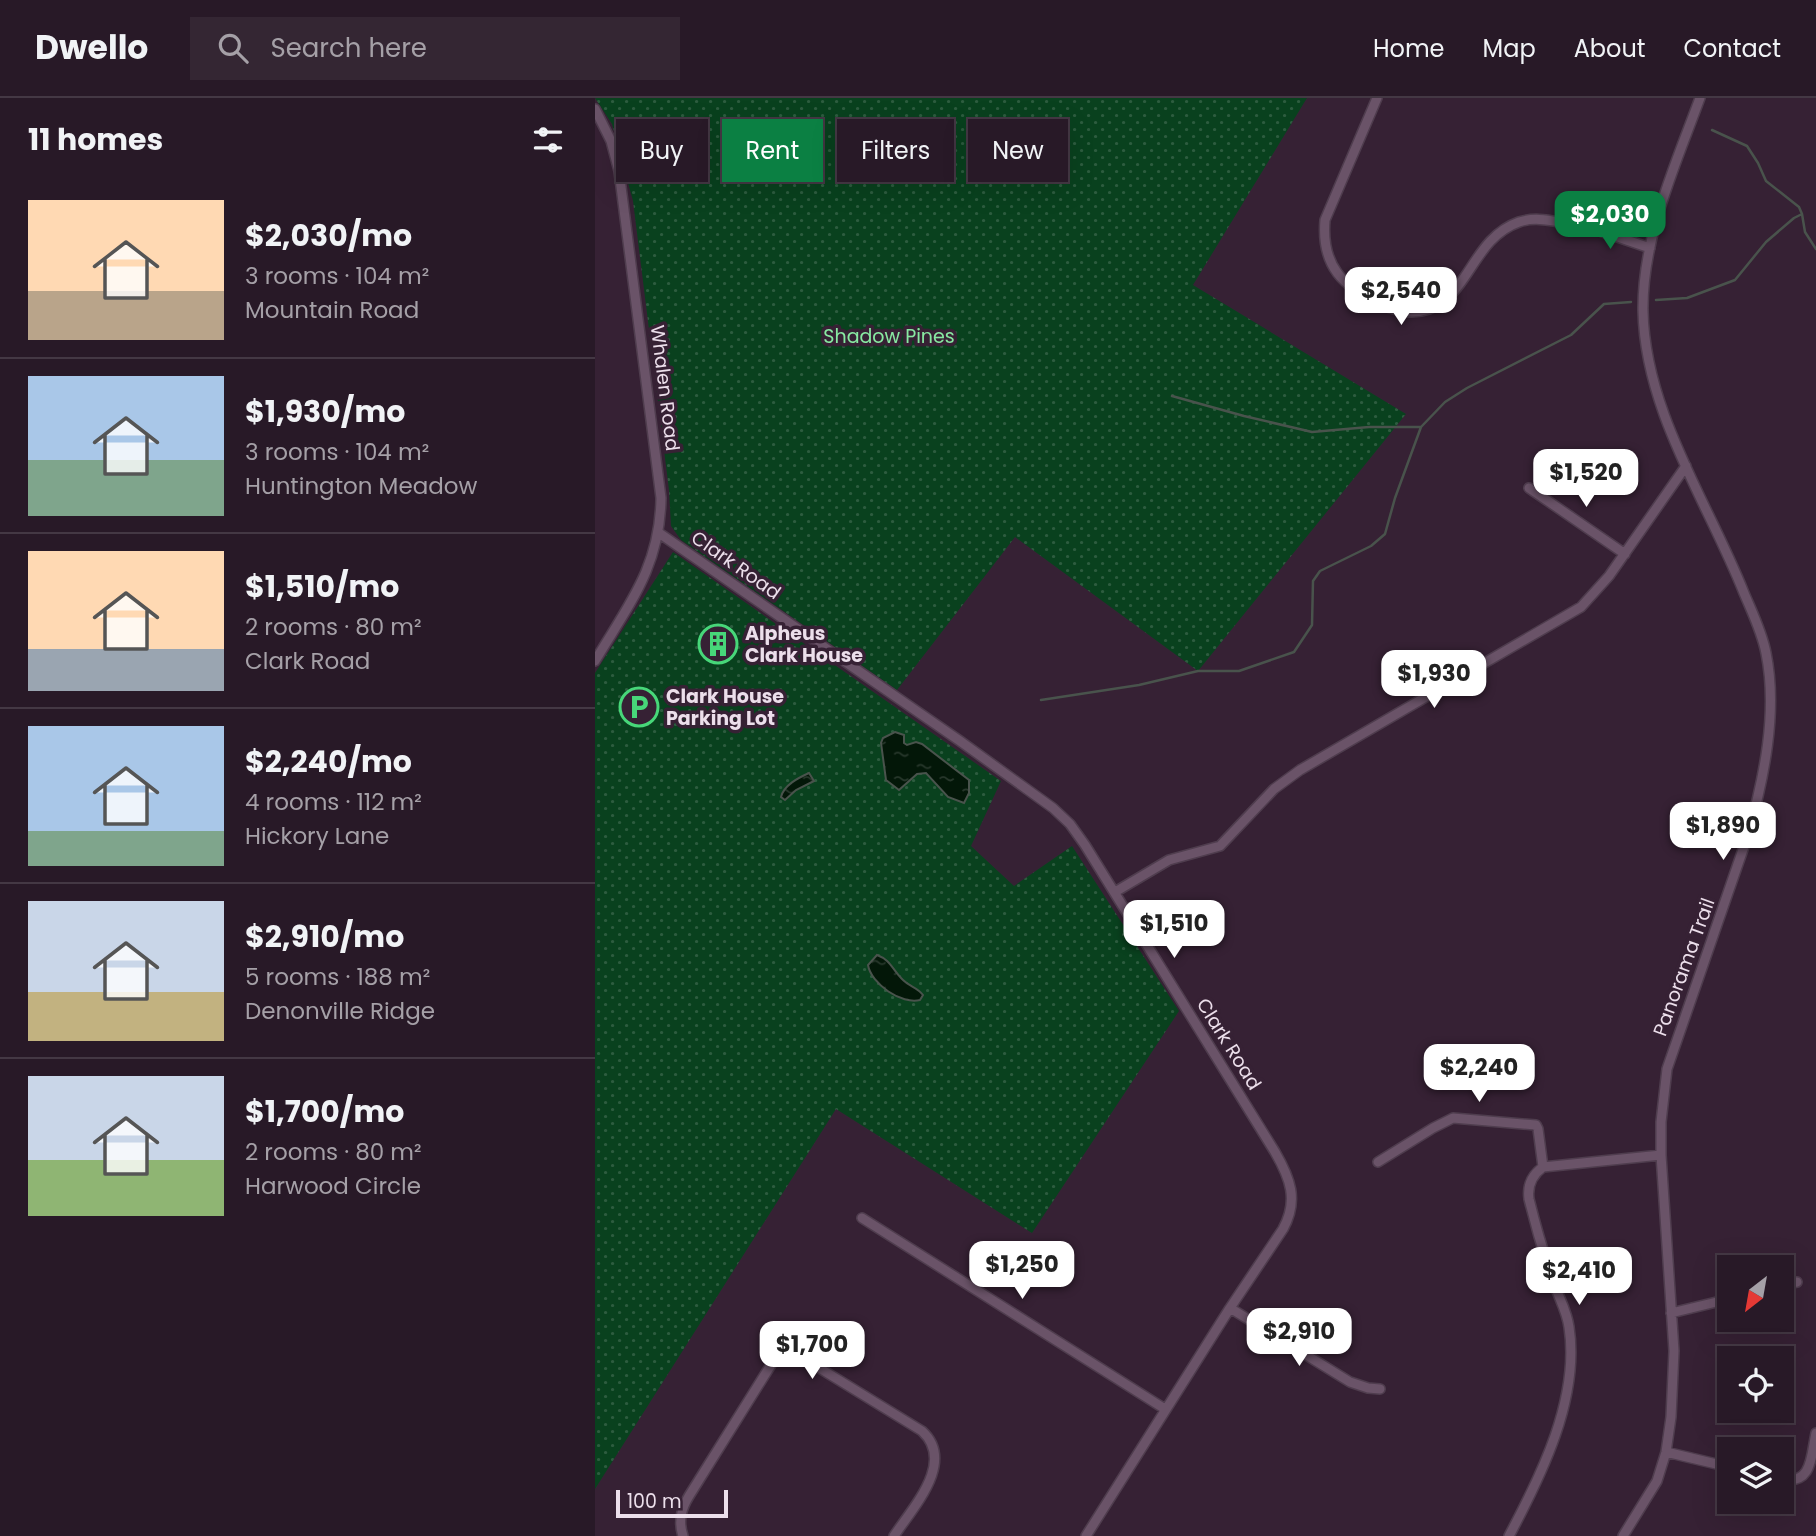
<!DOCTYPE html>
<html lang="en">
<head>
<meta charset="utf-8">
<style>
  :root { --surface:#281927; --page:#342633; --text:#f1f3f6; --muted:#a5a0a7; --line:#443844; --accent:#0b8043 }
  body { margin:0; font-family:Poppins,sans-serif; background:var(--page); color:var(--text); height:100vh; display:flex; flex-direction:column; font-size:26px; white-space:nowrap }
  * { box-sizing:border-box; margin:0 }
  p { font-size:23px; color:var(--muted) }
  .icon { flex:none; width:38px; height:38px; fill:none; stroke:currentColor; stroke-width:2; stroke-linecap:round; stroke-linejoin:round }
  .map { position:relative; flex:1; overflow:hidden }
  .drawer { display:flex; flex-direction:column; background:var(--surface); width:595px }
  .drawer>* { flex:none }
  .hud { position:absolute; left:21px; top:21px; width:665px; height:63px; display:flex; gap:14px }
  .needle { width:46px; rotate:211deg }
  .buttons { position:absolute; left:1122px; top:1157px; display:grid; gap:14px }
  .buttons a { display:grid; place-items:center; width:77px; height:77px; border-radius:0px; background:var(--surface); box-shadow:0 7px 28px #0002,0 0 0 2px var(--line); font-size:35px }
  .scale { position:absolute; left:21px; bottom:18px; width:112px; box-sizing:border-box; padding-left:7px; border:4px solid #ecdfeb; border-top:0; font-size:19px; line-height:24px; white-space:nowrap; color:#ecdfeb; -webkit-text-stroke:5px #362134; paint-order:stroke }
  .price { position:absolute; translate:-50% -60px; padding:0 16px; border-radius:14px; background:#fff; color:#222; font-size:23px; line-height:46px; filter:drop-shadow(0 2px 4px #0008) }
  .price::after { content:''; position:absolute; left:50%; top:42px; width:21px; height:16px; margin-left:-10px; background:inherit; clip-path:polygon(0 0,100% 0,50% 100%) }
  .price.active { background:var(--accent); color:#fff }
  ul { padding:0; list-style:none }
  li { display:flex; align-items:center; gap:21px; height:175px; padding:0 28px }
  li+li { border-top:2px solid var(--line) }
  li span { display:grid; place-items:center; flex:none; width:196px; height:140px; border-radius:0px; color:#555 }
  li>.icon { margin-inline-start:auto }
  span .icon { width:84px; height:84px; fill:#fffc; stroke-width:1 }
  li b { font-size:30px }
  h2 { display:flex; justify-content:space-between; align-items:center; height:84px; padding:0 28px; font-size:30px }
  .chip { padding:0 24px; border-radius:0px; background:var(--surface); box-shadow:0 7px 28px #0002,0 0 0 2px var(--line); font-size:24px; line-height:63px }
  .chip.active { background:var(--accent); color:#fff }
  header { display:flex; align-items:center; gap:42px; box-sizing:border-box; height:98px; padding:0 35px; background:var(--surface); border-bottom:2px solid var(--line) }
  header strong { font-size:33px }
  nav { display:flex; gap:38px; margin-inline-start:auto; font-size:24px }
  .search { width:490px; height:63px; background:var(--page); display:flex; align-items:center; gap:18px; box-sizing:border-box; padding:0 24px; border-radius:0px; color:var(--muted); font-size:26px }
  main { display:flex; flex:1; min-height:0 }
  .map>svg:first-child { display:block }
  .park { fill:url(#park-dots) }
  .water { fill:url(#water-ripples); stroke:#49534c; stroke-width:2 }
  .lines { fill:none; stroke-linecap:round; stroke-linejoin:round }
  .stream { stroke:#49534c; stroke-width:2.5 }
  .minor-casing { stroke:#4f3d4e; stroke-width:12 }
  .minor { stroke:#6a5368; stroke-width:9 }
  .labels { text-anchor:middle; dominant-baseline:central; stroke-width:7; stroke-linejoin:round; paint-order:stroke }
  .park-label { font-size:19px; fill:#88e9a2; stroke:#362134 }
  .street-label { font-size:19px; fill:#ecdfeb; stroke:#362134 }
  .poi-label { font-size:19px; font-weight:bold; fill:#ecdfeb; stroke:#362134; text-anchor:start }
</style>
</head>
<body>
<header>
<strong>Dwello</strong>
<div class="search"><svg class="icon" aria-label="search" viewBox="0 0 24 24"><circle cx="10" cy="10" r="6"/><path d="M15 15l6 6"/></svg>Search here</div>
<nav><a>Home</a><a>Map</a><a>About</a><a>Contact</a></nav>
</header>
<main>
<section class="drawer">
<h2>11 homes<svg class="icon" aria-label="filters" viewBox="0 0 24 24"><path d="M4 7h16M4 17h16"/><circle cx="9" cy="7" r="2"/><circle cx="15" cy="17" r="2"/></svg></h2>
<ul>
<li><span style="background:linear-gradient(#ffd9b3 65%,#b9a48a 0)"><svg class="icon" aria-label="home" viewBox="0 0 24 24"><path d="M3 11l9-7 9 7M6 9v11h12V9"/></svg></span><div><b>$2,030/mo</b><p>3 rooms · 104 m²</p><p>Mountain Road</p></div></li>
<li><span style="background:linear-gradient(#a9c7e8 60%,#7fa58c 0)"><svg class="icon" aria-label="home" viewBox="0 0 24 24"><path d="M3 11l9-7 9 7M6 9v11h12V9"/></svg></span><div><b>$1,930/mo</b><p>3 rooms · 104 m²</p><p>Huntington Meadow</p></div></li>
<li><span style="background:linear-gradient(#ffd9b3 70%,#9aa5b1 0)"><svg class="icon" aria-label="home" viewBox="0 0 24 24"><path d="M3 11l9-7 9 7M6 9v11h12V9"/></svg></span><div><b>$1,510/mo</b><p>2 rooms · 80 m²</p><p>Clark Road</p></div></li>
<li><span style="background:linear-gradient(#a9c7e8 75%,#7fa58c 0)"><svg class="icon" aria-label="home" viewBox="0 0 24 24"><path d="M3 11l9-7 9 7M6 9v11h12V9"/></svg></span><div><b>$2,240/mo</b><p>4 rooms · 112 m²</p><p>Hickory Lane</p></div></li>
<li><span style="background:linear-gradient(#c9d6e8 65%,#c2b280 0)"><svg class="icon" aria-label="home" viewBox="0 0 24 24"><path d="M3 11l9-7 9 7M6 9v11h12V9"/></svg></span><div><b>$2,910/mo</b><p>5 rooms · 188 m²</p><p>Denonville Ridge</p></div></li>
<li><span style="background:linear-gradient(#c9d6e8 60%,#8fb573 0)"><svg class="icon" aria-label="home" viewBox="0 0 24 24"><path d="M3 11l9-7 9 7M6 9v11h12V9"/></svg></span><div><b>$1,700/mo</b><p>2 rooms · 80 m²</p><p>Harwood Circle</p></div></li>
</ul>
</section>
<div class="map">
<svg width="1221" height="1438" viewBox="0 0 1221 1438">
  <defs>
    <pattern id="park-dots" width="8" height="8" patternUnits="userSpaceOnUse" patternTransform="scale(1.75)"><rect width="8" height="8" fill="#09411e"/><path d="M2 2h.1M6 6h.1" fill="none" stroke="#2d5c3f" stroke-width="1.8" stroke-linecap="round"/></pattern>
    <pattern id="water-ripples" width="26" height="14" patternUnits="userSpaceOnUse" patternTransform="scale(1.75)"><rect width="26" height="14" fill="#031708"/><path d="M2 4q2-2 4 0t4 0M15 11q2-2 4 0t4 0" fill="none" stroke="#28382c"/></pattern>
  </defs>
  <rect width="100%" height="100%" fill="#362134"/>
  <path class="park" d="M0,0H712L598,187L811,316L603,573L420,439L302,592L86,442L76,428L74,392L38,103L17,26Z
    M78,454L406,683L376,748L419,788L477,748L584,913L437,1135L241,1011L0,1391V575Z"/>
  <path class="water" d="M300,634L309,637V645L312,647L321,644L327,646L374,682V695L369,705L353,699L331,675L322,676L304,692L291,682L286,645L288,640Z
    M214,675L219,683L201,692L190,702L186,699C189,687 203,680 214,675Z
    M282,857C296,862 298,873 308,882C315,889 322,889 328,897L325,902C307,907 276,886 273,867Z"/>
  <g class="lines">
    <path class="stream" d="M1117,32L1152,48L1163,65L1171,83L1204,109L1207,116L1210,134L1221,151
      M1061,202L1092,200L1140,182L1171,144L1199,120L1207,116
      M577,298L649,318L717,334L774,329H825
      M446,602L544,587L603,573H644L699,554L717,527L718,483L725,473L776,448L790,436L800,400L826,329L850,304L872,290L976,237L1009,206L1036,204"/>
    <defs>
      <path id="minor" d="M782,0L730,122C726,168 748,189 787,207C802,213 817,217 834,211C874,197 878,140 924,124C945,117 965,126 987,127C1011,128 1036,126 1061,126
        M0,11L16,43L24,73L66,400C65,469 34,506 0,563
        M993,129L1055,150
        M934,390L1030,456
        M64,435L365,643L458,710L475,726L490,747L680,1054C695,1080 704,1102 688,1131L635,1210L491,1438
        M520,794L574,762L625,748L679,691L705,672L986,509L1014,478L1091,368
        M783,1064L838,1030L858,1020L941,1027L943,1031L948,1069
        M267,1120L570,1311
        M1186,1187L1202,1184
        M635,1210L755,1284L773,1290L785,1291
        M1076,1215L1134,1201
        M1071,1354L1134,1369
        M1186,1381C1218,1388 1216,1357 1221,1335
        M88,1438C83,1423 86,1411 94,1398L179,1262C187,1255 193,1253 203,1257L327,1333C361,1364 318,1409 299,1438
        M914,1438C946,1378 985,1300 974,1229C972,1214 965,1202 960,1188C950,1160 941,1130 934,1101C932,1087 937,1077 948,1069L1066,1057
        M1028,1438L1062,1383L1071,1354L1076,1319L1079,1253L1066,1057V1024L1072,971L1153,737C1169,680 1183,614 1171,555C1167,534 1157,514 1149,495C1113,404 1050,314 1048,213C1047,140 1080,68 1105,0"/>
    </defs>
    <use href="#minor" class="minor-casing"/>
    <use href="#minor" class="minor"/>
  </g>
  <defs>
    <symbol id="building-ring" viewBox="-11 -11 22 22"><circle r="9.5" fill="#362134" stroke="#47d779" stroke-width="1.5"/><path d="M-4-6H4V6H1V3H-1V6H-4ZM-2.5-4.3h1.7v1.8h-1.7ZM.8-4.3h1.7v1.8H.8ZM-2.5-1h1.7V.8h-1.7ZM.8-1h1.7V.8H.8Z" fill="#47d779"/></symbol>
    <symbol id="parking-ring" viewBox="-11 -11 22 22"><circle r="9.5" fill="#362134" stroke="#47d779" stroke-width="1.5"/><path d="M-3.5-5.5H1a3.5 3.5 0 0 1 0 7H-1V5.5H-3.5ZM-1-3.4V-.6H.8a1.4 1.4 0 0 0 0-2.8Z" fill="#47d779"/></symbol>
  </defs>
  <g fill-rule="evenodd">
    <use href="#building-ring" x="101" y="524" width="44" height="44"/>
    <use href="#parking-ring" x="22" y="587" width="44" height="44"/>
  </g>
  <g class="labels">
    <g class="park-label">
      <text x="294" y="238">Shadow Pines</text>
    </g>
    <g class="street-label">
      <text transform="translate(70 290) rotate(83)">Whalen Road</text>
      <text transform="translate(141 467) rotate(35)">Clark Road</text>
      <text transform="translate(1089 869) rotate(-70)">Panorama Trail</text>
      <text transform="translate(634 946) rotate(58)">Clark Road</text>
    </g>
    <g class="poi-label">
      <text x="150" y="535">Alpheus<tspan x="150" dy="22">Clark House</tspan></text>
      <text x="71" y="598">Clark House<tspan x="71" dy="22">Parking Lot</tspan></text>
    </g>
  </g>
</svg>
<div class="buttons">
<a><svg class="needle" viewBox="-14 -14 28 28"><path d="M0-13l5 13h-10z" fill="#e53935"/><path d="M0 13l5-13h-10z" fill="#a5a0a7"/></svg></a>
<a><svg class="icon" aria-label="locate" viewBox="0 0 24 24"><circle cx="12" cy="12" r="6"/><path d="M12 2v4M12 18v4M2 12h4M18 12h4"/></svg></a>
<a><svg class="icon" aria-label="layers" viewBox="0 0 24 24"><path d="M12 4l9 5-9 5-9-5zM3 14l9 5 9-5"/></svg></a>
</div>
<div class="scale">100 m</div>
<b class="price active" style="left:1015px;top:153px">$2,030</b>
<b class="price" style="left:806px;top:229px">$2,540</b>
<b class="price" style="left:991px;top:411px">$1,520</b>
<b class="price" style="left:839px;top:612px">$1,930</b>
<b class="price" style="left:1128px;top:764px">$1,890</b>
<b class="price" style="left:579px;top:862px">$1,510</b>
<b class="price" style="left:884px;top:1006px">$2,240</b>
<b class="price" style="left:427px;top:1203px">$1,250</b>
<b class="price" style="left:984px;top:1209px">$2,410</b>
<b class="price" style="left:704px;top:1270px">$2,910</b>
<b class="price" style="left:217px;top:1283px">$1,700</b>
<div class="hud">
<a class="chip">Buy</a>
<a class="chip active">Rent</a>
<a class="chip">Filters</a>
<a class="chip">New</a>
</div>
</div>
</main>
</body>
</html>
